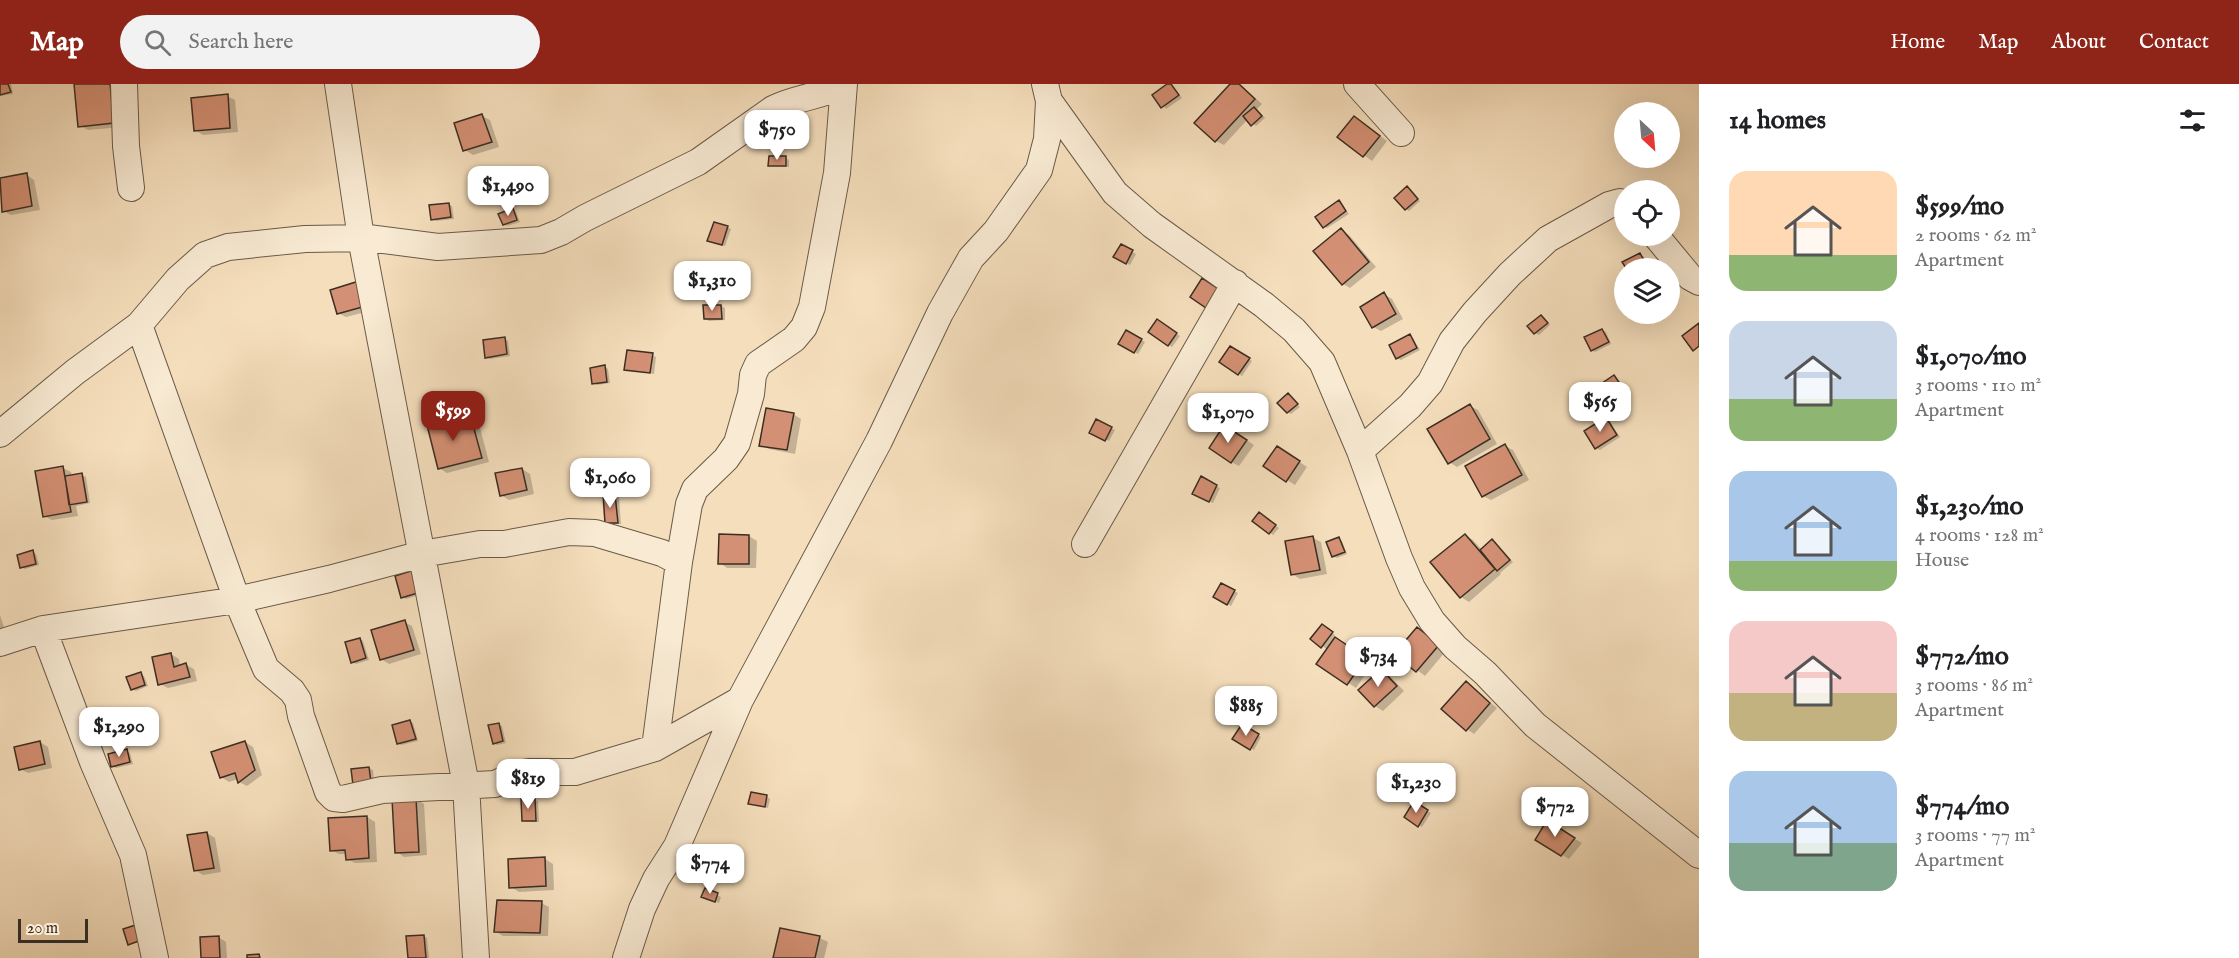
<!DOCTYPE html>
<html lang="en">
<head>
<meta charset="utf-8">
<style>
  :root { --surface:#fff; --page:#f2f2f2; --text:#202124; --muted:#757577; --accent:#8f2418 }
  body { margin:0; font-family:"IM FELL English",serif; background:var(--page); color:var(--text); height:100vh; display:flex; flex-direction:column; font-size:22px; white-space:nowrap }
  * { box-sizing:border-box; margin:0 }
  p { font-size:20px; color:var(--muted) }
  .icon { flex:none; width:33px; height:33px; fill:none; stroke:currentColor; stroke-width:2; stroke-linecap:round; stroke-linejoin:round }
  .map { position:relative; flex:1; overflow:hidden }
  .drawer { display:flex; flex-direction:column; background:var(--surface); width:540px }
  .drawer>* { flex:none }
  .needle { width:39px; rotate:154deg }
  .tools { position:absolute; left:1614px; top:18px; display:grid; gap:12px }
  .tools a { display:grid; place-items:center; width:66px; height:66px; border-radius:50%; background:var(--surface); box-shadow:0 6px 24px #0002; font-size:30px }
  .scale { position:absolute; left:18px; bottom:15px; width:70px; box-sizing:border-box; padding-left:6px; border:3px solid #3b2e22; border-top:0; font-size:16px; line-height:21px; white-space:nowrap; color:#3b2e22; -webkit-text-stroke:4px #f8ead3; paint-order:stroke }
  .price { position:absolute; translate:-50% -51px; padding:0 14px; border-radius:12px; background:#fff; color:#222; font-size:20px; line-height:39px; filter:drop-shadow(0 2px 3px #0008) }
  .price::after { content:''; position:absolute; left:50%; top:36px; width:18px; height:14px; margin-left:-9px; background:inherit; clip-path:polygon(0 0,100% 0,50% 100%) }
  .price.on { background:var(--accent); color:#fff }
  ul { padding:0; list-style:none }
  li { display:flex; align-items:center; gap:18px; height:150px; padding:0 30px }
  li span { display:grid; place-items:center; flex:none; width:168px; height:120px; border-radius:18px; color:#555 }
  li>.icon { margin-inline-start:auto }
  span .icon { width:72px; height:72px; fill:#fffc; stroke-width:1 }
  li b { font-size:26px }
  h2 { display:flex; justify-content:space-between; align-items:center; height:72px; padding:0 30px; font-size:26px }
  header { display:flex; align-items:center; gap:36px; box-sizing:border-box; height:84px; padding:0 30px; background:var(--accent); color:#fff }
  header strong { font-size:28px }
  nav { display:flex; gap:33px; margin-inline-start:auto; font-size:21px }
  .search { width:420px; height:54px; background:var(--page); display:flex; align-items:center; gap:15px; box-sizing:border-box; padding:0 21px; border-radius:33px; color:var(--muted); font-size:22px }
  main { display:flex; flex:1; min-height:0 }
  .map>svg:first-child { display:block }
  .shadow { fill:#0003 }
  .building { fill:#d49074; stroke:#3b2e22; stroke-width:1.5 }
  .lines { fill:none; stroke-linecap:round; stroke-linejoin:round }
  .minor-casing { stroke:#6a5a48; stroke-width:28 }
  .minor { stroke:#f8ead3; stroke-width:26 }
</style>
</head>
<body>
<header>
<strong>Map</strong>
<div class="search"><svg class="icon" aria-label="search" viewBox="0 0 24 24"><circle cx="10" cy="10" r="6"/><path d="M15 15l6 6"/></svg>Search here</div>
<nav><a>Home</a><a>Map</a><a>About</a><a>Contact</a></nav>
</header>
<main>
<div class="map">
<svg width="1699" height="874" viewBox="0 0 1699 874">
  <rect width="100%" height="100%" fill="#f5debc"/>
  <filter id="stains"><feTurbulence type="fractalNoise" baseFrequency=".00333" numOctaves="4"/><feColorMatrix values="0 0 0 0 .2 0 0 0 0 .09 0 0 0 0 .02 0 0 0 .5 -.17"/></filter>
  <radialGradient id="worn" r=".72"><stop offset=".6" stop-color="#630" stop-opacity="0"/><stop offset="1" stop-color="#630" stop-opacity=".3"/></radialGradient>
  <path class="shadow" d="M0,0H11L13,10L0,12Z
    M76,0H117L121,43L88,46L80,42Z
    M1170,0L1182,14L1166,25L1154,11Z
    M1232,0L1242,2L1262,20L1257,25L1265,34L1256,42L1248,35L1224,61L1216,57Z
    M227,12L235,16L238,48L203,51L195,46Z
    M482,32L490,36L499,63L473,71L465,66Z
    M1362,38L1387,57L1372,77L1339,53Z
    M786,74L789,76V83L770,81Z
    M27,91L34,96L40,126L11,131L3,127L0,96Z
    M1407,104L1420,117L1409,127L1406,125Z
    M1339,118L1349,130L1327,144L1324,142Z
    M448,120L452,122L454,135L436,137L432,135Z
    M512,126L516,128L520,138L507,142L504,140Z
    M727,143L731,145L725,162L712,158Z
    M1341,146L1349,151L1376,183L1350,204L1343,200Z
    M1121,162L1136,170L1130,181L1115,173Z
    M1640,171L1644,173L1650,184H1627L1624,179Z
    M332,207L373,226L346,233L338,229Z
    M1384,210L1392,215L1403,235L1381,247L1373,243Z
    M721,222L725,224V236L709,237L705,235Z
    M1648,230H1667L1654,236Z
    M1541,232L1550,241L1539,251L1535,249Z
    M1157,237L1180,252L1172,263L1150,248Z
    M1602,246L1606,248L1611,260L1595,268L1592,266Z
    M1127,248L1145,258L1138,270L1120,259Z
    M1410,252L1413,254L1420,266L1401,276L1397,274Z
    M505,255L508,257L510,272L490,275L486,273Z
    M1231,264L1252,277L1242,292L1221,277Z
    M652,271L656,273L654,290L626,285Z
    M605,283L608,285L610,299L597,301L594,299Z
    M1614,293L1625,306L1611,316L1608,314Z
    M1288,311L1300,323L1291,330L1288,328Z
    M1470,322L1478,326L1497,360L1457,383L1449,378Z
    M793,330L801,335L795,370L769,365L761,361Z
    M447,333L455,340L471,336L479,340L489,378L447,389L439,384Z
    M1606,335L1609,337L1620,353L1600,366L1596,364L1586,347Z
    M1097,337L1115,346L1109,357L1091,348Z
    M1233,347L1254,361L1239,382L1231,378Z
    M1505,362L1513,366L1529,396L1491,416L1483,412Z
    M1285,368L1307,383L1295,401L1265,382Z
    M63,384L71,388L72,392L82,391L86,393L90,419L76,422L78,432L52,436L44,432Z
    M522,385L530,390L534,410L509,416L501,411Z
    M1201,394L1220,404L1213,419L1193,409Z
    M615,412L619,414L621,440H610L607,438Z
    M1263,431L1279,444L1273,451L1254,436Z
    M1465,451L1473,456L1482,466L1492,457L1513,478L1500,489L1501,490L1469,518L1461,513Z
    M749,452L757,457L756,484H727L720,479Z
    M1313,454L1321,458L1327,490L1300,495L1292,490Z
    M1338,455L1342,457L1347,470L1337,474L1333,472Z
    M32,468L36,470L39,481L25,485L21,483Z
    M414,488L423,510L406,515L403,513Z
    M1222,501L1238,509L1231,522L1215,513Z
    M0,531L5,546L0,548Z
    M404,538L412,542L421,570L389,580L381,575Z
    M1325,544L1335,551L1333,554L1373,579L1356,604L1318,579L1328,566L1312,555Z
    M1418,545L1446,567L1425,592L1396,570Z
    M360,555L363,557L369,576L356,580L352,578Z
    M171,570L179,575L180,582L186,581L194,585L197,597L168,604L160,600Z
    M1381,586L1389,591L1404,607L1383,627L1375,622L1360,606Z
    M140,590L144,592L148,602L136,607L132,605Z
    M1466,599L1497,624L1474,650L1467,645Z
    M410,637L413,639L418,657L401,661L398,659Z
    M498,640L502,642L506,659L497,661L494,659Z
    M1242,642L1261,653L1254,666L1234,655Z
    M40,658L48,663L52,684L28,689L20,685Z
    M245,658L253,663L262,691L247,702L239,698L238,695L229,698L221,693Z
    M127,667L130,669L133,680L116,684L112,682Z
    M369,684L373,686L375,708L358,710Z
    M767,713L770,715L768,724L750,719Z
    M416,715L424,720L427,771L404,773L397,768Z
    M535,716L538,718L539,738H527L523,736Z
    M1414,719L1431,729L1422,743L1406,733Z
    M367,733L375,738L377,778L355,779L347,775V770H339L331,766Z
    M1547,738L1582,759L1569,775L1537,755Z
    M207,749L215,754L221,788L203,791L195,786Z
    M545,775L553,780L554,806L519,808L511,803Z
    M705,806L721,813L719,819L706,814Z
    M541,819L549,823L548,852H503L495,847Z
    M781,846L820,854L828,858L824,874H775Z
    M423,852L427,854L429,874H409Z
    M218,853L226,858L227,874H203Z"/>
  <path class="building" d="M0,0H8L11,8L0,11Z
    M74,0H110L114,39L78,43Z
    M1167,0H1171L1179,11L1161,24L1152,11Z
    M1230,0H1239L1255,15L1215,58L1194,39Z
    M228,10L230,44L194,47L191,14Z
    M1254,23L1262,32L1251,42L1243,32Z
    M482,30L492,58L463,67L454,39Z
    M1354,32L1380,52L1363,73L1337,53Z
    M769,72H786V82H768Z
    M27,89L32,122L2,128L0,94Z
    M1407,102L1418,115L1405,126L1394,114Z
    M1339,116L1346,127L1323,144L1315,133Z
    M449,119L451,133L431,136L429,121Z
    M513,124L517,136L503,141L498,130Z
    M714,138L728,142L722,161L707,157Z
    M1341,144L1369,178L1342,201L1313,167Z
    M1121,160L1133,166L1126,180L1113,173Z
    M1640,169L1648,184H1626L1622,178Z
    M1202,194L1219,205L1206,224L1190,213Z
    M359,197L366,222L337,230L330,206Z
    M1384,208L1396,230L1372,244L1360,223Z
    M703,221H721L722,235H704Z
    M1647,230H1660L1650,235Z
    M1541,231L1548,239L1534,250L1527,242Z
    M1157,235L1177,249L1168,262L1148,248Z
    M1699,239V262L1693,267L1682,252Z
    M1602,245L1609,258L1591,267L1584,253Z
    M1126,246L1142,255L1134,269L1118,260Z
    M1410,250L1417,264L1396,275L1389,261Z
    M505,253L507,270L485,274L483,256Z
    M1230,262L1250,274L1238,291L1219,278Z
    M627,266L653,269L650,289L624,286Z
    M605,281L607,298L592,300L590,284Z
    M1614,291L1623,304L1606,315L1598,302Z
    M1288,309L1298,320L1287,329L1277,319Z
    M1470,320L1490,355L1448,380L1427,345Z
    M766,324L794,329L787,366L759,362Z
    M447,332L449,340L471,334L482,374L438,385L426,337Z
    M1606,333L1617,351L1595,365L1584,347Z
    M1096,335L1112,343L1105,357L1089,349Z
    M1224,341L1247,356L1231,379L1209,364Z
    M1505,360L1522,391L1482,413L1465,382Z
    M1277,362L1300,377L1286,398L1263,382Z
    M63,382L71,428L43,433L35,387Z
    M522,384L527,406L500,412L495,389Z
    M82,389L87,418L69,421L65,392Z
    M1201,392L1217,401L1209,418L1192,410Z
    M603,410H615L618,439H605Z
    M1259,428L1276,441L1269,450L1252,437Z
    M719,450L749,451V480H718Z
    M1465,450L1495,485L1460,514L1430,478Z
    M1313,452L1320,486L1291,491L1285,457Z
    M1339,453L1345,468L1332,473L1326,458Z
    M1492,455L1510,476L1497,487L1480,466Z
    M33,466L36,480L20,484L17,471Z
    M414,486L421,508L401,514L395,492Z
    M1221,499L1235,506L1227,521L1213,513Z
    M405,536L414,566L380,576L371,546Z
    M1322,540L1333,548L1321,564L1310,555Z
    M1417,543L1439,561L1416,588L1394,570Z
    M1335,553L1366,574L1347,601L1316,580Z
    M360,554L366,574L351,579L345,558Z
    M171,569L174,583L186,579L190,593L158,601L152,573Z
    M1381,585L1397,602L1374,623L1358,606Z
    M141,588L145,601L131,606L126,593Z
    M1466,597L1490,619L1466,647L1441,625Z
    M410,636L416,655L397,660L392,641Z
    M499,639L503,657L493,660L488,641Z
    M1242,640L1259,650L1250,666L1232,655Z
    M40,657L45,680L19,686L14,663Z
    M245,657L255,686L238,699L235,689L220,694L211,668Z
    M127,665L130,678L111,683L108,670Z
    M369,683L372,706L354,709L351,685Z
    M751,708L767,711L765,723L748,720Z
    M416,714L419,768L395,769L392,715Z
    M521,715H535L536,737H522Z
    M1414,717L1428,726L1418,743L1404,733Z
    M367,732L369,774L346,776L345,766L330,767L328,734Z
    M1547,736L1575,754L1561,772L1535,756Z
    M207,748L214,784L194,787L187,751Z
    M545,773L546,802L509,804L508,775Z
    M705,804L718,809L715,818L701,813Z
    M497,816L542,817L540,849L494,848Z
    M142,839L147,854L128,861L123,845Z
    M780,844L820,852L815,874H773Z
    M424,851L426,874H408L406,852Z
    M219,852L220,874H201L200,853Z
    M259,870L260,874H247V871Z"/>
  <g class="lines">
    <defs>
      <path id="minor" d="M124,0L126,62L131,104
        M338,0L361,154L466,701L476,874
        M1045,0L1049,17L1115,109L1152,141L1264,221L1294,246L1322,278L1360,367L1399,474L1412,504L1432,537L1455,563L1485,589L1535,641L1699,771
        M1357,0L1401,49
        M1656,152L1690,193L1699,198
        M139,241L237,516L266,585L292,607L298,616L301,632L328,708L334,714L343,715L382,706L495,700L517,690L529,688H575L655,664L740,616
        M0,350L75,288L139,241L178,195L205,171L228,163L305,155L368,154L438,163L541,156L561,148L585,134L698,78L773,25C796,13 822,13 844,0
        M1360,367L1410,322L1430,299L1452,257L1475,228L1510,190L1548,155L1609,121L1620,118L1624,120
        M1085,460L1235,199
        M43,545L93,678L133,771L155,874
        M0,559L43,545L237,516L329,495L422,470L480,460H504L569,448L595,449L662,469L679,478
        M655,664L679,478L689,420L695,405L726,375L737,359L751,310L753,291L758,280L794,255L804,243L812,223L837,89L844,0
        M626,874L642,825L656,795L677,762L740,616L879,357L940,229L971,174L996,147L1039,86L1047,55L1049,17"/>
    </defs>
    <use href="#minor" class="minor-casing"/>
    <use href="#minor" class="minor"/>
  </g>
  <rect width="100%" height="100%" filter="url(#stains)"/>
  <rect width="100%" height="100%" fill="url(#worn)"/>
</svg>
<div class="tools">
<a><svg class="needle" viewBox="-14 -14 28 28"><path d="M0-13l5 13h-10z" fill="#e53935"/><path d="M0 13l5-13h-10z" fill="#757577"/></svg></a>
<a><svg class="icon" aria-label="locate" viewBox="0 0 24 24"><circle cx="12" cy="12" r="6"/><path d="M12 2v4M12 18v4M2 12h4M18 12h4"/></svg></a>
<a><svg class="icon" aria-label="layers" viewBox="0 0 24 24"><path d="M12 4l9 5-9 5-9-5zM3 14l9 5 9-5"/></svg></a>
</div>
<div class="scale">20 m</div>
<b class="price" style="left:777px;top:77px">$750</b>
<b class="price" style="left:508px;top:133px">$1,490</b>
<b class="price" style="left:712px;top:228px">$1,310</b>
<b class="price" style="left:1600px;top:349px">$565</b>
<b class="price on" style="left:453px;top:358px">$599</b>
<b class="price" style="left:1228px;top:360px">$1,070</b>
<b class="price" style="left:610px;top:425px">$1,060</b>
<b class="price" style="left:1378px;top:604px">$734</b>
<b class="price" style="left:1246px;top:653px">$885</b>
<b class="price" style="left:119px;top:674px">$1,290</b>
<b class="price" style="left:528px;top:726px">$819</b>
<b class="price" style="left:1416px;top:730px">$1,230</b>
<b class="price" style="left:1555px;top:754px">$772</b>
<b class="price" style="left:710px;top:811px">$774</b>
</div>
<section class="drawer">
<h2>14 homes<svg class="icon" aria-label="filters" viewBox="0 0 24 24"><path d="M4 7h16M4 17h16"/><circle cx="9" cy="7" r="2"/><circle cx="15" cy="17" r="2"/></svg></h2>
<ul>
<li><span style="background:linear-gradient(#ffd9b3 70%,#8fb573 0)"><svg class="icon" aria-label="home" viewBox="0 0 24 24"><path d="M3 11l9-7 9 7M6 9v11h12V9"/></svg></span><div><b>$599/mo</b><p>2 rooms · 62 m²</p><p>Apartment</p></div></li>
<li><span style="background:linear-gradient(#c9d6e8 65%,#8fb573 0)"><svg class="icon" aria-label="home" viewBox="0 0 24 24"><path d="M3 11l9-7 9 7M6 9v11h12V9"/></svg></span><div><b>$1,070/mo</b><p>3 rooms · 110 m²</p><p>Apartment</p></div></li>
<li><span style="background:linear-gradient(#a9c7e8 75%,#8fb573 0)"><svg class="icon" aria-label="home" viewBox="0 0 24 24"><path d="M3 11l9-7 9 7M6 9v11h12V9"/></svg></span><div><b>$1,230/mo</b><p>4 rooms · 128 m²</p><p>House</p></div></li>
<li><span style="background:linear-gradient(#f6c9c9 60%,#c2b280 0)"><svg class="icon" aria-label="home" viewBox="0 0 24 24"><path d="M3 11l9-7 9 7M6 9v11h12V9"/></svg></span><div><b>$772/mo</b><p>3 rooms · 86 m²</p><p>Apartment</p></div></li>
<li><span style="background:linear-gradient(#a9c7e8 60%,#7fa58c 0)"><svg class="icon" aria-label="home" viewBox="0 0 24 24"><path d="M3 11l9-7 9 7M6 9v11h12V9"/></svg></span><div><b>$774/mo</b><p>3 rooms · 77 m²</p><p>Apartment</p></div></li>
</ul>
</section>
</main>
</body>
</html>
